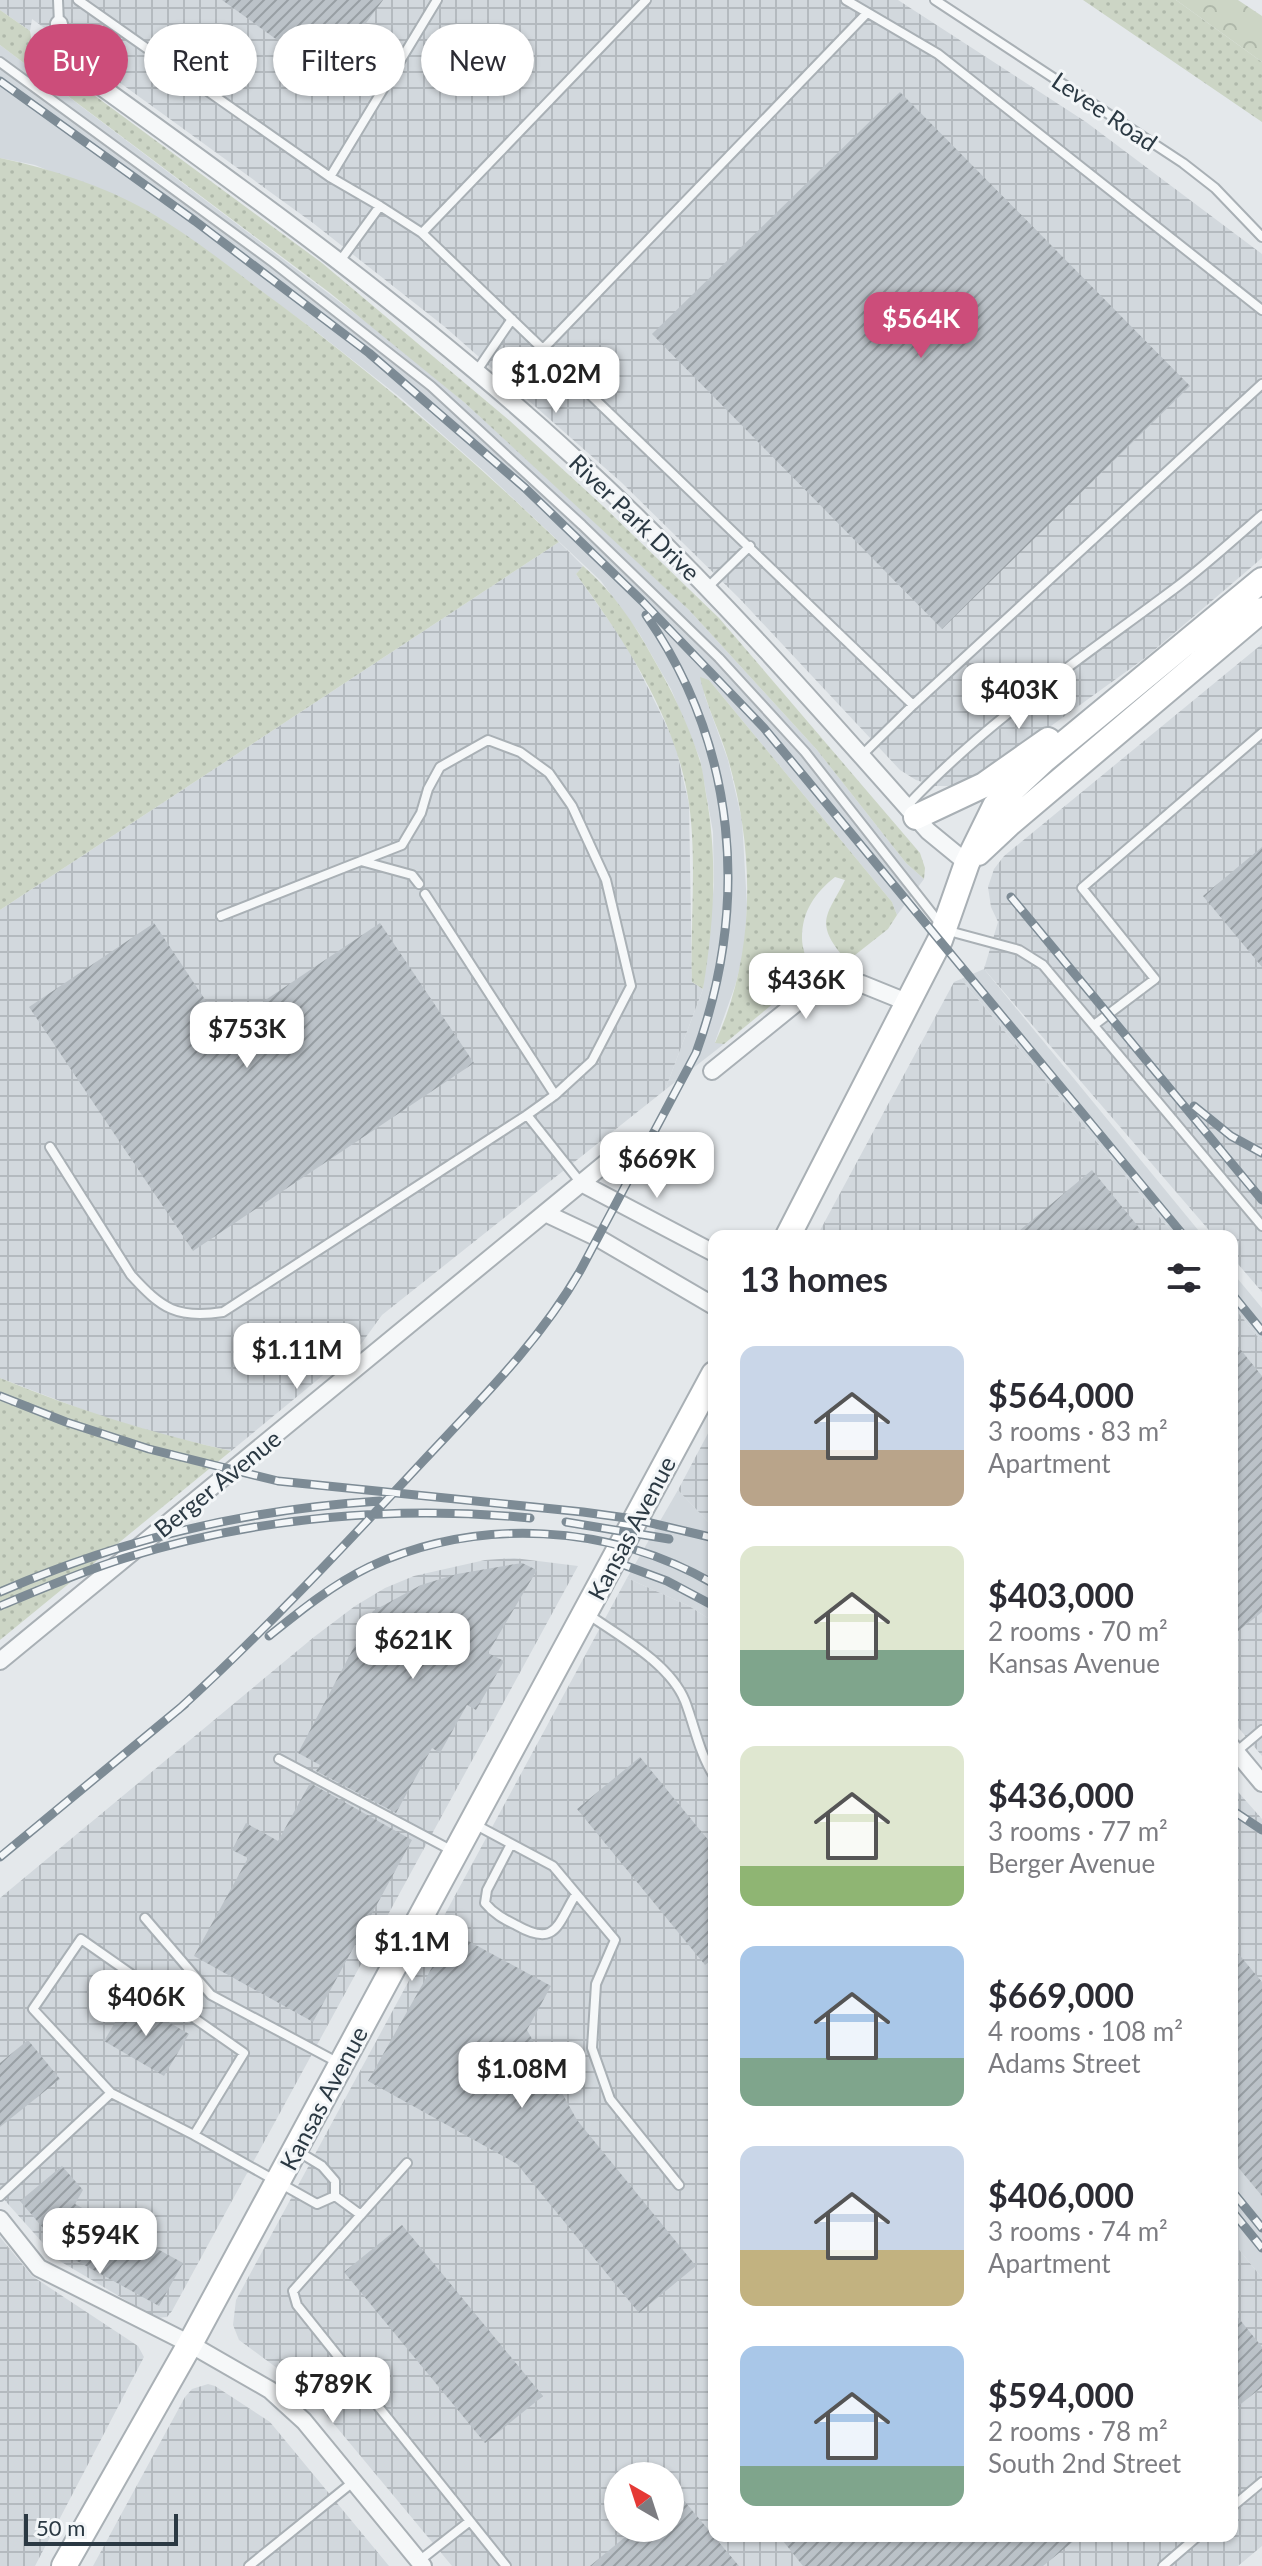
<!DOCTYPE html>
<html lang="en">
<head>
<meta charset="utf-8">
<style>
  :root { --surface:#fff; --page:#f2f2f3; --text:#2b2b33; --muted:#7c7c81; --accent:#cc4d7a }
  body { margin:0; font-family:Lato,sans-serif; background:var(--page); color:var(--text); height:100vh; display:flex; flex-direction:column; font-size:30px; white-space:nowrap }
  * { box-sizing:border-box; margin:0 }
  p { font-size:26px; color:var(--muted) }
  .icon { flex:none; width:44px; height:44px; fill:none; stroke:currentColor; stroke-width:2; stroke-linecap:round; stroke-linejoin:round }
  .map { position:relative; flex:1; overflow:hidden }
  .panel { position:absolute; left:708px; top:1230px; width:530px; height:1312px; display:flex; flex-direction:column; background:var(--surface); border-radius:16px; box-shadow:0 2px 6px #0004 }
  .panel>* { flex:none }
  .guide { position:absolute; left:24px; top:24px; width:564px; height:72px; display:flex; gap:16px }
  .needle { width:52px; rotate:321deg }
  .tools { position:absolute; left:604px; top:2462px; display:grid; gap:16px }
  .tools a { display:grid; place-items:center; width:80px; height:80px; border-radius:50%; background:var(--surface); box-shadow:0 2px 6px #0004; font-size:40px }
  .scale { position:absolute; left:24px; bottom:20px; width:154px; box-sizing:border-box; padding-left:8px; border:4px solid #2b3943; border-top:0; font-size:22px; line-height:28px; white-space:nowrap; color:#2b3943; -webkit-text-stroke:6px #f3f6f8; paint-order:stroke }
  .price { position:absolute; translate:-50% -68px; padding:0 18px; border-radius:16px; background:#fff; color:#222; font-size:26px; line-height:52px; filter:drop-shadow(0 2px 4px #0008) }
  .price::after { content:''; position:absolute; left:50%; top:48px; width:24px; height:18px; margin-left:-12px; background:inherit; clip-path:polygon(0 0,100% 0,50% 100%) }
  .price.selected { background:var(--accent); color:#fff }
  ul { padding:0; list-style:none }
  li { display:flex; align-items:center; gap:24px; height:200px; padding:0 32px }
  li span { display:grid; place-items:center; flex:none; width:224px; height:160px; border-radius:16px; color:#555 }
  li>.icon { margin-inline-start:auto }
  span .icon { width:96px; height:96px; fill:#fffc; stroke-width:1 }
  li b { font-size:34px }
  h2 { display:flex; justify-content:space-between; align-items:center; height:96px; padding:0 32px; font-size:34px }
  .pill { padding:0 28px; border-radius:36px; background:var(--surface); box-shadow:0 2px 6px #0004; font-size:28px; line-height:72px }
  .pill.selected { background:var(--accent); color:#fff }
  .map>svg:first-child { display:block }
  .built { fill:#d2d8dd }
  .industrial { fill:url(#industrial-grid); fill-rule:evenodd }
  .grass { fill:url(#grass-dots) }
  .forest { fill:url(#forest-crowns) }
  .building { fill:url(#building-hatch) }
  .lines { fill:none; stroke-linecap:round; stroke-linejoin:round }
  .service-casing { stroke:#a9b0b5; stroke-width:12 }
  .minor-casing { stroke:#a9b0b5; stroke-width:20 }
  .secondary-casing { stroke:#a9b0b5; stroke-width:28 }
  .service { stroke:#f6f8f9; stroke-width:8 }
  .minor { stroke:#f6f8f9; stroke-width:16 }
  .secondary { stroke:#fff; stroke-width:24 }
  .rail-casing { stroke:#7d8b95; stroke-width:9 }
  .rail { stroke:#f3f6f8; stroke-width:6; stroke-dasharray:18; stroke-linecap:butt }
  .labels { text-anchor:middle; dominant-baseline:central; stroke-width:6; stroke-linejoin:round; paint-order:stroke }
  .street-label { font-size:24px; fill:#2b3943; stroke:#f3f6f8 }
</style>
</head>
<body>
<div class="map">
<svg width="1262" height="2566" viewBox="0 0 1262 2566">
  <defs>
    <pattern id="industrial-grid" width="8" height="8" patternUnits="userSpaceOnUse" patternTransform="scale(2)"><rect width="8" height="8" fill="#d2d8dd"/><path d="M0 4h8M4 0v8" fill="none" stroke="#b4babf"/></pattern>
    <pattern id="grass-dots" width="8" height="8" patternUnits="userSpaceOnUse" patternTransform="scale(2)"><rect width="8" height="8" fill="#ccd5c5"/><path d="M2 2h.1M6 6h.1" fill="none" stroke="#afb8aa" stroke-width="1.8" stroke-linecap="round"/></pattern>
    <pattern id="forest-crowns" width="20" height="18" patternUnits="userSpaceOnUse" patternTransform="scale(2)"><rect width="20" height="18" fill="#ccd5c5"/><path d="M2 6a3 3 0 1 1 6 0M12 15a3 3 0 1 1 6 0" fill="none" stroke="#afb8aa"/></pattern>
    <pattern id="building-hatch" width="6" height="6" patternUnits="userSpaceOnUse" patternTransform="scale(2)"><rect width="6" height="6" fill="#bbc2c8"/><path d="M-1 1l2-2M0 6l6-6M5 7l2-2" fill="none" stroke="#989fa4"/></pattern>
  </defs>
  <rect width="100%" height="100%" fill="#e4e8eb"/>
  <path class="built" d="M0,45L394,343L465,403L641,563L689,610L817,750L906,863L924,879L897,915L892,902L709,680L704,694L728,760L742,820L747,906L744,952L735,986L715,1042L724,1044L665,1090L703,989L714,885L713,832L700,759L671,689L639,633L601,581L485,472L401,398L318,333L213,256L148,212L35,165L0,158Z
    M984,969L1203,1236H1175L961,979Z
    M1232,1272L1262,1308V1342L1232,1305Z
    M678,1490L714,1528V1622L689,1606L627,1578Z
    M1232,2149L1262,2186V2278L1232,2241Z"/>
  <path class="industrial" d="M0,0H898L1086,122L1262,254V558L1145,658L968,786H935L916,780L900,770L740,599L621,482L445,327L313,223L32,19L30,31L0,10Z
    M559,542L583,566L576,574L627,646L658,708L675,744L689,804L692,982L703,989L665,1090L382,1315L361,1344L231,1451L167,1436L99,1416L0,1378V910Z
    M1262,644V1292L1232,1257V1236H1214L984,969L998,922L991,907L988,887L994,869L1004,856Z
    M961,979L1175,1236H817L954,982Z
    M1232,1305L1262,1342V1756L1232,1720Z
    M714,1422V1528L678,1490Z
    M514,1558L578,1566L172,2311L167,2317L156,2318L58,2260L0,2195V1898L314,1637L355,1606L385,1588L414,1576L485,1560Z
    M627,1578L689,1606L714,1622V2536H1232V2241L1262,2278V2546L1238,2566H452L304,2388L239,2340L233,2325L236,2300ZM618,2476H670V2528H618Z
    M1232,1785L1262,1819V2186L1232,2149Z
    M0,2237L32,2276L138,2346L144,2357L35,2566H0Z
    M208,2384L215,2386L270,2422L389,2566H93L185,2397L192,2389Z"/>
  <path class="grass" d="M1083,0H1176L1262,62V122Z
    M0,10L30,31L32,43L41,56L322,263L510,421L604,507L719,618L920,853L925,868L924,879L906,863L817,750L689,610L465,403L330,293L0,45Z
    M0,158C51,169 102,185 148,211C195,238 238,274 282,306C380,379 471,458 559,542L0,910Z
    M583,566C613,592 634,623 653,658C671,689 688,723 699,758C703,769 704,782 706,794C718,860 714,923 703,989L692,982C690,925 697,859 689,804C677,719 625,641 576,574Z
    M700,677L709,680L892,902L897,915L888,929L855,955L841,954C814,921 829,913 845,880L835,877C815,893 802,911 802,938C802,952 809,959 807,976L724,1044L715,1043C756,955 755,851 728,759C720,731 706,706 700,677Z
    M0,1378C75,1409 151,1433 231,1451L0,1640Z"/>
  <path class="forest" d="M1176,0H1238L1262,16V62Z"/>
  <path class="building" d="M222,0H383L327,76Z
    M900,92L1190,386L942,629L652,334Z
    M1262,847V967L1203,896Z
    M154,923L224,1028L380,923L474,1063L193,1251L29,1007Z
    M1092,1170L1146,1236H1013Z
    M1232,1339L1262,1376V1612L1232,1636Z
    M522,1563L537,1570L488,1653L504,1661L476,1710L467,1705L440,1753L432,1748L396,1813L316,1771L320,1765L298,1753L373,1611L421,1585L457,1574Z
    M640,1757L714,1847V1958L705,1965L577,1809Z
    M310,1783L412,1840L313,2022L194,1956L248,1858L232,1850L246,1823L278,1841Z
    M452,1932L551,1986L527,2030L577,2120L696,2266L639,2313L517,2164L368,2081Z
    M1232,1946L1262,1982V2196L1232,2160Z
    M129,1999L189,2034L164,2076L104,2041Z
    M28,2040L60,2079L0,2127V2063Z
    M62,2166L83,2190L75,2204L183,2263L159,2306L66,2255L20,2201Z
    M402,2225L543,2396L485,2443L344,2272Z
    M1232,2310L1262,2347V2387L1232,2411Z
    M670,2484L739,2566H590L636,2528H670Z
    M779,2536H1080L1043,2566H803Z"/>
  <g class="lines">
    <defs>
      <path id="service" d="M58,0L59,24
        M78,0L330,177L437,0
        M846,0L938,54L1262,310
        M935,0L1183,163L1215,188L1262,237
        M0,62L274,263L431,386L582,525L719,658L805,752L945,930L1019,950L1043,965L1262,1226
        M330,177L380,206
        M422,233L646,0
        M340,261L380,206L422,233L913,705
        M543,349L867,13
        M476,372L512,319
        M708,587L750,546
        M862,755L913,705L1262,384
        M907,806C985,722 1086,655 1178,586C1207,564 1234,539 1262,515
        M361,861L402,845L421,813L428,789L440,767L488,740L520,752L549,773L572,806L606,880L631,986L592,1061L555,1095
        M221,916L361,861L412,875L419,884
        M1094,1025L1155,979L1082,888L1262,733
        M527,1115L581,1183
        M50,1147L131,1275C162,1309 177,1319 223,1312L527,1115L555,1095L425,894
        M589,1615C621,1637 670,1664 685,1701C695,1727 699,1753 714,1776
        M1236,1752L1262,1730
        M279,1759L451,1850
        M476,1825L553,1866L615,1940L596,1984L592,2048L610,2099L679,2185
        M511,1844L487,1890L485,1903C494,1914 504,1919 516,1925C556,1948 557,1925 576,1894
        M145,1918L211,1995L337,2062
        M194,2135L244,2053L81,1939L33,2009L111,2093L194,2135L317,2204L335,2196V2181L322,2166L299,2152
        M407,2163L293,2291L297,2305L506,2566
        M0,2196L111,2093
        M335,2196L361,2215
        M1232,2507L1262,2482
        M419,2561L470,2521
        M249,2566L353,2482
        M1163,2566L1198,2536"/>
      <path id="minor" d="M59,24L64,60C241,187 419,314 579,462C704,577 816,704 928,831L967,863
        M712,1071L816,987L844,982L862,984L909,1003
        M581,1183L714,1253
        M545,1213L598,1238L714,1306
        M0,1661L619,1152
        M1232,1747L1262,1783
        M0,2219L39,2268L190,2344L270,2390L304,2421L423,2566"/>
      <path id="secondary" d="M916,817L984,785L1048,740
        M978,853L1010,823L1262,610
        M788,1236L940,940L967,863L995,806L1044,760L1262,580
        M64,2566L190,2344L714,1374"/>
    </defs>
    <use href="#service" class="service-casing"/>
    <use href="#minor" class="minor-casing"/>
    <use href="#secondary" class="secondary-casing"/>
    <use href="#service" class="service"/>
    <use href="#minor" class="minor"/>
    <use href="#secondary" class="secondary"/>
    <defs>
      <path id="rail" d="M0,81L195,221L369,353L525,488L642,601L764,728L1184,1236
        M1011,897L1262,1200
        M1194,1106L1231,1136L1262,1153
        M1232,1294L1262,1331
        M0,1396L66,1422L149,1449L278,1481L583,1512L634,1519L714,1538
        M566,1522L669,1539
        M613,1561L667,1581L714,1606
        M0,1592C122,1539 247,1509 380,1501
        M0,1606C41,1589 83,1571 125,1558C256,1517 395,1505 530,1518
        M269,1636C300,1611 332,1585 369,1567C478,1516 611,1524 714,1584
        M178,1710C265,1631 345,1545 425,1459C481,1399 539,1342 580,1271L696,1053C750,904 737,746 646,615
        M1232,1810L1262,1830
        M0,1857L185,1704
        M1232,2191L1262,2228
        M1232,2211L1262,2248"/>
    </defs>
    <use href="#rail" class="rail-casing"/>
    <use href="#rail" class="rail"/>
  </g>
  <g class="labels">
    <g class="street-label">
      <text transform="translate(1105 111) rotate(34)">Levee Road</text>
      <text transform="translate(635 517) rotate(44)">River Park Drive</text>
      <text transform="translate(217 1483) rotate(-39)">Berger Avenue</text>
      <text transform="translate(631 1528) rotate(-62)">Kansas Avenue</text>
      <text transform="translate(323 2098) rotate(-62)">Kansas Avenue</text>
    </g>
  </g>
</svg>
<div class="tools">
<a><svg class="needle" viewBox="-14 -14 28 28"><path d="M0-13l5 13h-10z" fill="#e53935"/><path d="M0 13l5-13h-10z" fill="#7c7c81"/></svg></a>
</div>
<div class="scale">50 m</div>
<b class="price selected" style="left:921px;top:360px">$564K</b>
<b class="price" style="left:556px;top:415px">$1.02M</b>
<b class="price" style="left:1019px;top:731px">$403K</b>
<b class="price" style="left:806px;top:1021px">$436K</b>
<b class="price" style="left:247px;top:1070px">$753K</b>
<b class="price" style="left:657px;top:1200px">$669K</b>
<b class="price" style="left:297px;top:1391px">$1.11M</b>
<b class="price" style="left:413px;top:1681px">$621K</b>
<b class="price" style="left:412px;top:1983px">$1.1M</b>
<b class="price" style="left:146px;top:2038px">$406K</b>
<b class="price" style="left:522px;top:2110px">$1.08M</b>
<b class="price" style="left:100px;top:2276px">$594K</b>
<b class="price" style="left:333px;top:2425px">$789K</b>
<div class="guide">
<a class="pill selected">Buy</a>
<a class="pill">Rent</a>
<a class="pill">Filters</a>
<a class="pill">New</a>
</div>
<section class="panel">
<h2>13 homes<svg class="icon" aria-label="filters" viewBox="0 0 24 24"><path d="M4 7h16M4 17h16"/><circle cx="9" cy="7" r="2"/><circle cx="15" cy="17" r="2"/></svg></h2>
<ul>
<li><span style="background:linear-gradient(#c9d6e8 65%,#b9a48a 0)"><svg class="icon" aria-label="home" viewBox="0 0 24 24"><path d="M3 11l9-7 9 7M6 9v11h12V9"/></svg></span><div><b>$564,000</b><p>3 rooms · 83 m²</p><p>Apartment</p></div></li>
<li><span style="background:linear-gradient(#dfe7d0 65%,#7fa58c 0)"><svg class="icon" aria-label="home" viewBox="0 0 24 24"><path d="M3 11l9-7 9 7M6 9v11h12V9"/></svg></span><div><b>$403,000</b><p>2 rooms · 70 m²</p><p>Kansas Avenue</p></div></li>
<li><span style="background:linear-gradient(#dfe7d0 75%,#8fb573 0)"><svg class="icon" aria-label="home" viewBox="0 0 24 24"><path d="M3 11l9-7 9 7M6 9v11h12V9"/></svg></span><div><b>$436,000</b><p>3 rooms · 77 m²</p><p>Berger Avenue</p></div></li>
<li><span style="background:linear-gradient(#a9c7e8 70%,#7fa58c 0)"><svg class="icon" aria-label="home" viewBox="0 0 24 24"><path d="M3 11l9-7 9 7M6 9v11h12V9"/></svg></span><div><b>$669,000</b><p>4 rooms · 108 m²</p><p>Adams Street</p></div></li>
<li><span style="background:linear-gradient(#c9d6e8 65%,#c2b280 0)"><svg class="icon" aria-label="home" viewBox="0 0 24 24"><path d="M3 11l9-7 9 7M6 9v11h12V9"/></svg></span><div><b>$406,000</b><p>3 rooms · 74 m²</p><p>Apartment</p></div></li>
<li><span style="background:linear-gradient(#a9c7e8 75%,#7fa58c 0)"><svg class="icon" aria-label="home" viewBox="0 0 24 24"><path d="M3 11l9-7 9 7M6 9v11h12V9"/></svg></span><div><b>$594,000</b><p>2 rooms · 78 m²</p><p>South 2nd Street</p></div></li>
</ul>
</section>
</div>
</body>
</html>
